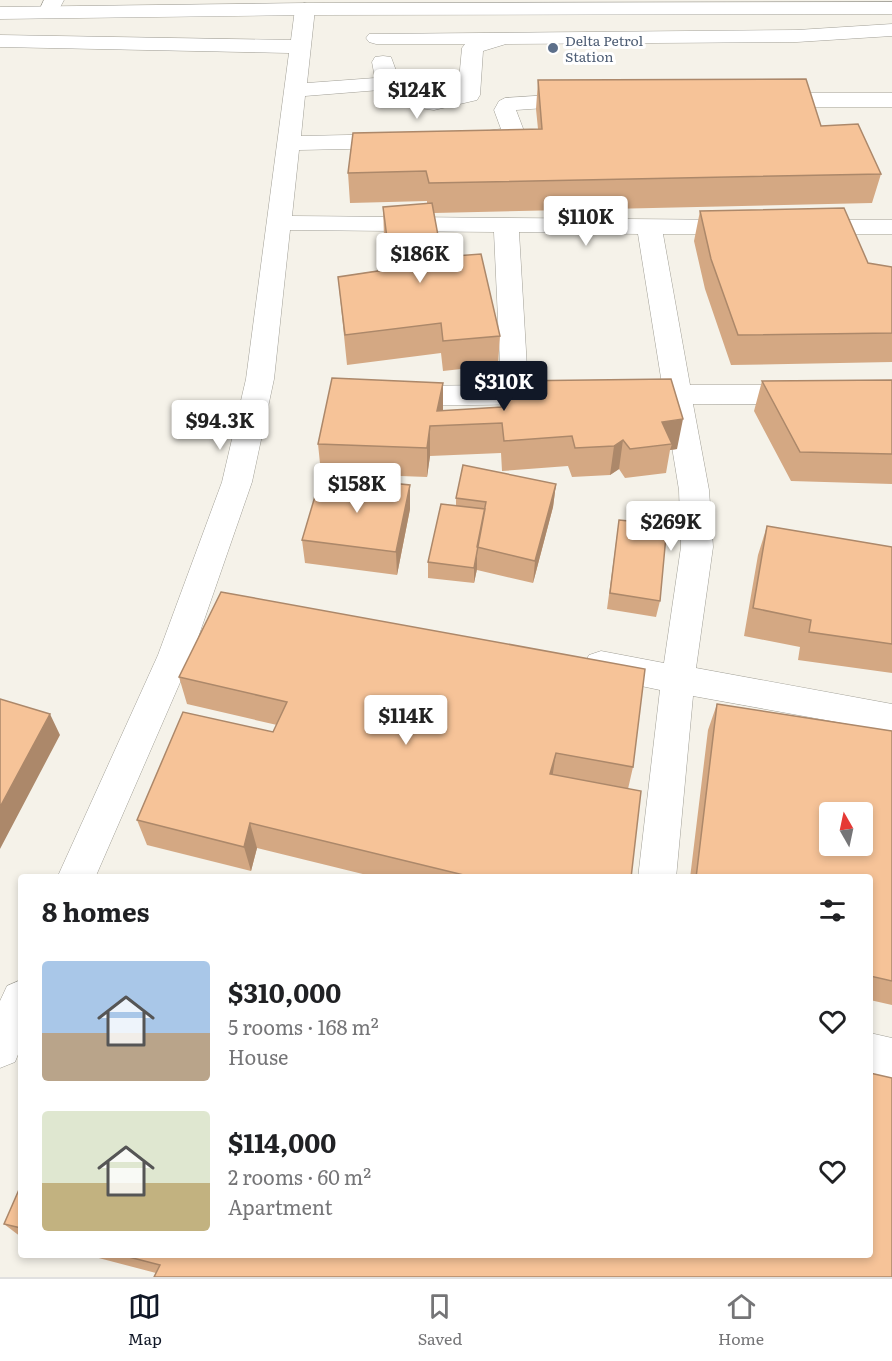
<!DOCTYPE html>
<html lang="en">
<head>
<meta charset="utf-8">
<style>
  :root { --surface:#fff; --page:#f2f2f2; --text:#202124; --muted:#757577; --line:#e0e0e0; --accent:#111827 }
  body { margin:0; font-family:Literata,serif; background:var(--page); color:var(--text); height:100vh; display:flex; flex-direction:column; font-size:22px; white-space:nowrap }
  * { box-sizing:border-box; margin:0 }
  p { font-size:20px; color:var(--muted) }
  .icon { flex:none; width:33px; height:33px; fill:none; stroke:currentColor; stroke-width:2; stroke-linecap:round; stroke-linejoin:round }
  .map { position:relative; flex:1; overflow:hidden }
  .sheet { position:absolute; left:18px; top:874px; width:855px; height:384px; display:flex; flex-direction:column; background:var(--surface); border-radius:6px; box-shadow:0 3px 9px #0003 }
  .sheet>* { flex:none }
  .needle { width:39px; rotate:351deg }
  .controls { position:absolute; left:819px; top:802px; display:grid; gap:12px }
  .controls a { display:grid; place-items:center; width:54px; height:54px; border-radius:6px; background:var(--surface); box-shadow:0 3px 9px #0003; font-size:30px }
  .price { position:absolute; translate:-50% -51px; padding:0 14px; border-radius:6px; background:#fff; color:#222; font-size:20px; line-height:39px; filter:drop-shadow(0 2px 3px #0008) }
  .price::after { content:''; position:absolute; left:50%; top:36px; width:18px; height:14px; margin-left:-9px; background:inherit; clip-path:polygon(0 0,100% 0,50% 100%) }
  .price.current { background:var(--accent); color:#fff }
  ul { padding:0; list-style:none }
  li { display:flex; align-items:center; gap:18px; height:150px; padding:0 24px }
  li span { display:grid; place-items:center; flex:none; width:168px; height:120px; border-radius:6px; color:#555 }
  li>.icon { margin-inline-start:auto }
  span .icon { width:72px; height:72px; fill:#fffc; stroke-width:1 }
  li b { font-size:26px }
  h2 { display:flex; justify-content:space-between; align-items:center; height:72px; padding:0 24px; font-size:26px }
  .menu { display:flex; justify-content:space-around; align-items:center; height:84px; border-top:2px solid var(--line); background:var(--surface); font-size:16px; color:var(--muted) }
  .menu a { display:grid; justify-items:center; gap:3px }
  .menu .current { color:var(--accent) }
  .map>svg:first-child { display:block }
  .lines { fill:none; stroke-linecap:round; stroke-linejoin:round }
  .minor-casing { stroke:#a19f96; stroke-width:1 }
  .highway-casing { stroke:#a19f96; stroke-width:1 }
  .minor { fill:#fff; fill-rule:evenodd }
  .highway { fill:#fff; fill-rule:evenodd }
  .wall { fill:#d4a883 }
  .shaded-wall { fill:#ac886a }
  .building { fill:#f6c398; stroke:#ac886a; stroke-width:1.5; fill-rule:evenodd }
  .service-dot { fill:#5c6f8a; stroke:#fff; stroke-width:2 }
  .labels { text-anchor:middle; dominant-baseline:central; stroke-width:6; stroke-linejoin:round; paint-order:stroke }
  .far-service-label { font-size:14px; fill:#4e5e75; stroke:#fff; text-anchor:start }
</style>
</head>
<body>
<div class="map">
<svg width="892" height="1277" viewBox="0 0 892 1277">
  <rect width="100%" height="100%" fill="#f5f2e9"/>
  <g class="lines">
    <defs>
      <path id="minor" d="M44,0H64L55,17H41L38,13Z
        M305,3L312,5L315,9L307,83L375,78L372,62L375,57L383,56L391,57L398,76L395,82L410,94L434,96L458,91L462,48L465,44H376L369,42L366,38L369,34L797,30L892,24V36L797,42L506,44L483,51L480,95L477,100L434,110L396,105L380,90L305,96L301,136L395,134L403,136L406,141L403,146L395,148L299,150L292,216L742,220L751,222L754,227L751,232L742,234H663L690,385H892V405L693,404L709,490L713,547L696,668L892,704V732L693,696L676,878H638L660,690L589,675L584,665L589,655L601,651L664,663L681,547L679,490L665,404L647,401L643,394L647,387L662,384L638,234L519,232L528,385L545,384L555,387L559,394L555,401L545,404L399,406L389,403L385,396L389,389L399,386L501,385L494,232L290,230L274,379L252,482L192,655L95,878H57L158,655L222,482L246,379L289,53L0,47V35L291,40L295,9L298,5Z
        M581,93L589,95L592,100L589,105L516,110L524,131C513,148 481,148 463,144L460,139L463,134L501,129L494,110L499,101L505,98Z
        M768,93H892V107H768L760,105L757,100L760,95Z
        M809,220H892V234H809L800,232L797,227L800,222Z
        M21,980V1047L15,1062L0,1068V1001L7,986Z
        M870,1033L892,1038V1080L870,1075Z"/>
      <path id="highway" d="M892,2V14L305,15L0,19V7L305,3Z"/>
    </defs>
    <use href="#minor" class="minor-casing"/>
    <use href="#highway" class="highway-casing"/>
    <use href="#minor" class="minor"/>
    <use href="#highway" class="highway"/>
  </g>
  <path class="wall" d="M538,80L821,126L881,174L872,203L434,213L442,257L500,336L498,365L443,371L441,353L347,365L338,277L388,269L384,237L383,207L427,204V201L350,203L348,173L538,129L536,109Z
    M700,211L868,263L892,267V362L731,365L705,289L694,241Z
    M671,379L677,449L670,450L666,473L625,478L619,469L610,475L572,477L568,466L502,471L501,453L430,456L427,477L321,473L318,444L443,383V411L500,407L502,381Z
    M892,380V484L791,481L754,411L762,381Z
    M556,484L553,507L533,583L477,570V569L474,583L428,578V562L456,506V498Z
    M410,509L397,575L305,563L302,540Z
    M619,520L660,601L656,617L607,609Z
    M767,526L892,547V673L798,660L800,647L744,636L758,555Z
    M179,677L633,767L628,789L631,878H379L257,848L251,871L147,845L137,820L273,732L277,725L187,704Z
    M717,704L892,731V1005L870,1000V878H690L708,730Z
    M21,1185V1237L4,1224Z
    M91,1256H870L156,1273Z"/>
  <path class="shaded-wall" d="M443,383V413L437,411Z
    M683,419L677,449L670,450L672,444L662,422Z
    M430,426V456L427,477V448Z
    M623,440L619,469L610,475L614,446Z
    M556,484L553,507L533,583L535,561Z
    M410,485V509L397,575L396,552Z
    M477,553V569L474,583V568Z
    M50,714L60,735L0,849V807Z
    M556,753L552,779L550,774Z
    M250,823L257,848L251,871L244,847Z"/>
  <path class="building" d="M806,79L821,126L858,124L881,174L429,183L426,171L348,173L353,133L542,129L538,80Z
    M432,203L442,257L481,254L500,336L443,341L441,323L345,335L338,277L391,269L383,207Z
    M844,208L868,263L892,267V333L738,335L711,259L700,211Z
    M332,378L443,383L437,411L502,407V381L671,379L683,419L662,422L672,444L630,449L623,440L614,446L575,448L572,436L504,441L502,423L430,426L427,448L318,444Z
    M892,380V454L800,452L762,381Z
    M463,465L556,484L535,561L477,547L486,502L456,498Z
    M321,476L410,485L396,552L302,540Z
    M441,504L485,509L474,568L428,562Z
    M619,520L667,525L660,601L610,593Z
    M767,526L892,547V644L809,632L811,620L753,608Z
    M221,592L645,669L633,767L556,753L550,774L641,791L631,878H476L250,823L244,847L137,820L183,712L273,732L287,702L179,677Z
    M0,699L50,714L0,807Z
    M717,704L892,731V981L870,976V878H696ZM830,813H862V846H830Z
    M870,1073L892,1078V1277H154L160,1265L125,1256H870Z
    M21,1185V1228L4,1224Z"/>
  <circle class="service-dot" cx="553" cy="48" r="6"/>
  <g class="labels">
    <g class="far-service-label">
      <text x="565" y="40">Delta Petrol<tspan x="565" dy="16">Station</tspan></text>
    </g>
  </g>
</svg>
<div class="controls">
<a><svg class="needle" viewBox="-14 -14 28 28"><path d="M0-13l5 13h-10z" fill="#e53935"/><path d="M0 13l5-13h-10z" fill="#757577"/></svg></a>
</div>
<b class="price" style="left:417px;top:120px">$124K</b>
<b class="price" style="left:586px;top:247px">$110K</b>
<b class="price" style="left:420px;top:284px">$186K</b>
<b class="price current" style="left:504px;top:412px">$310K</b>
<b class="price" style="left:220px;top:451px">$94.3K</b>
<b class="price" style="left:357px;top:514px">$158K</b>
<b class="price" style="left:671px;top:552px">$269K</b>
<b class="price" style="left:406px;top:746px">$114K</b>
<section class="sheet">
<h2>8 homes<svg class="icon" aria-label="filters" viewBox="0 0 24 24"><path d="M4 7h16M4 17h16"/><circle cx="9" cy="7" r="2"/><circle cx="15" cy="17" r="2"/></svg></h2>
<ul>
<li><span style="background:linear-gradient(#a9c7e8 60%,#b9a48a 0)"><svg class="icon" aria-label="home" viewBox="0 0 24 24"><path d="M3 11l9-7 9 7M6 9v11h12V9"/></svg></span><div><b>$310,000</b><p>5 rooms · 168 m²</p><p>House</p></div><svg class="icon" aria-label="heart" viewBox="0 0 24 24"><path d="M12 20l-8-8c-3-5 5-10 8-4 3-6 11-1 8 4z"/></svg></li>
<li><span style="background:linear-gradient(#dfe7d0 60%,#c2b280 0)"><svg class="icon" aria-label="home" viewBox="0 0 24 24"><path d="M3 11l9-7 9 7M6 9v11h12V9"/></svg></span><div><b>$114,000</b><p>2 rooms · 60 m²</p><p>Apartment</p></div><svg class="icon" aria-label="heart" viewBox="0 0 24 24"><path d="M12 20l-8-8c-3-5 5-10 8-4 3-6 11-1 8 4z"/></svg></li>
</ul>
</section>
</div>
<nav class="menu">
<a class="current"><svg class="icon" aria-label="map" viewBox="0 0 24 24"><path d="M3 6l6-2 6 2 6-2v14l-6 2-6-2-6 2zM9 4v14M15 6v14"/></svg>Map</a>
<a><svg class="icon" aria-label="saved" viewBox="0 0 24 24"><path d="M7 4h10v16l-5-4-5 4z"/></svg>Saved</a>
<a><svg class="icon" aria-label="home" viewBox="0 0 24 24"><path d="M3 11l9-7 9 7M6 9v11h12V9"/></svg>Home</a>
</nav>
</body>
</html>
